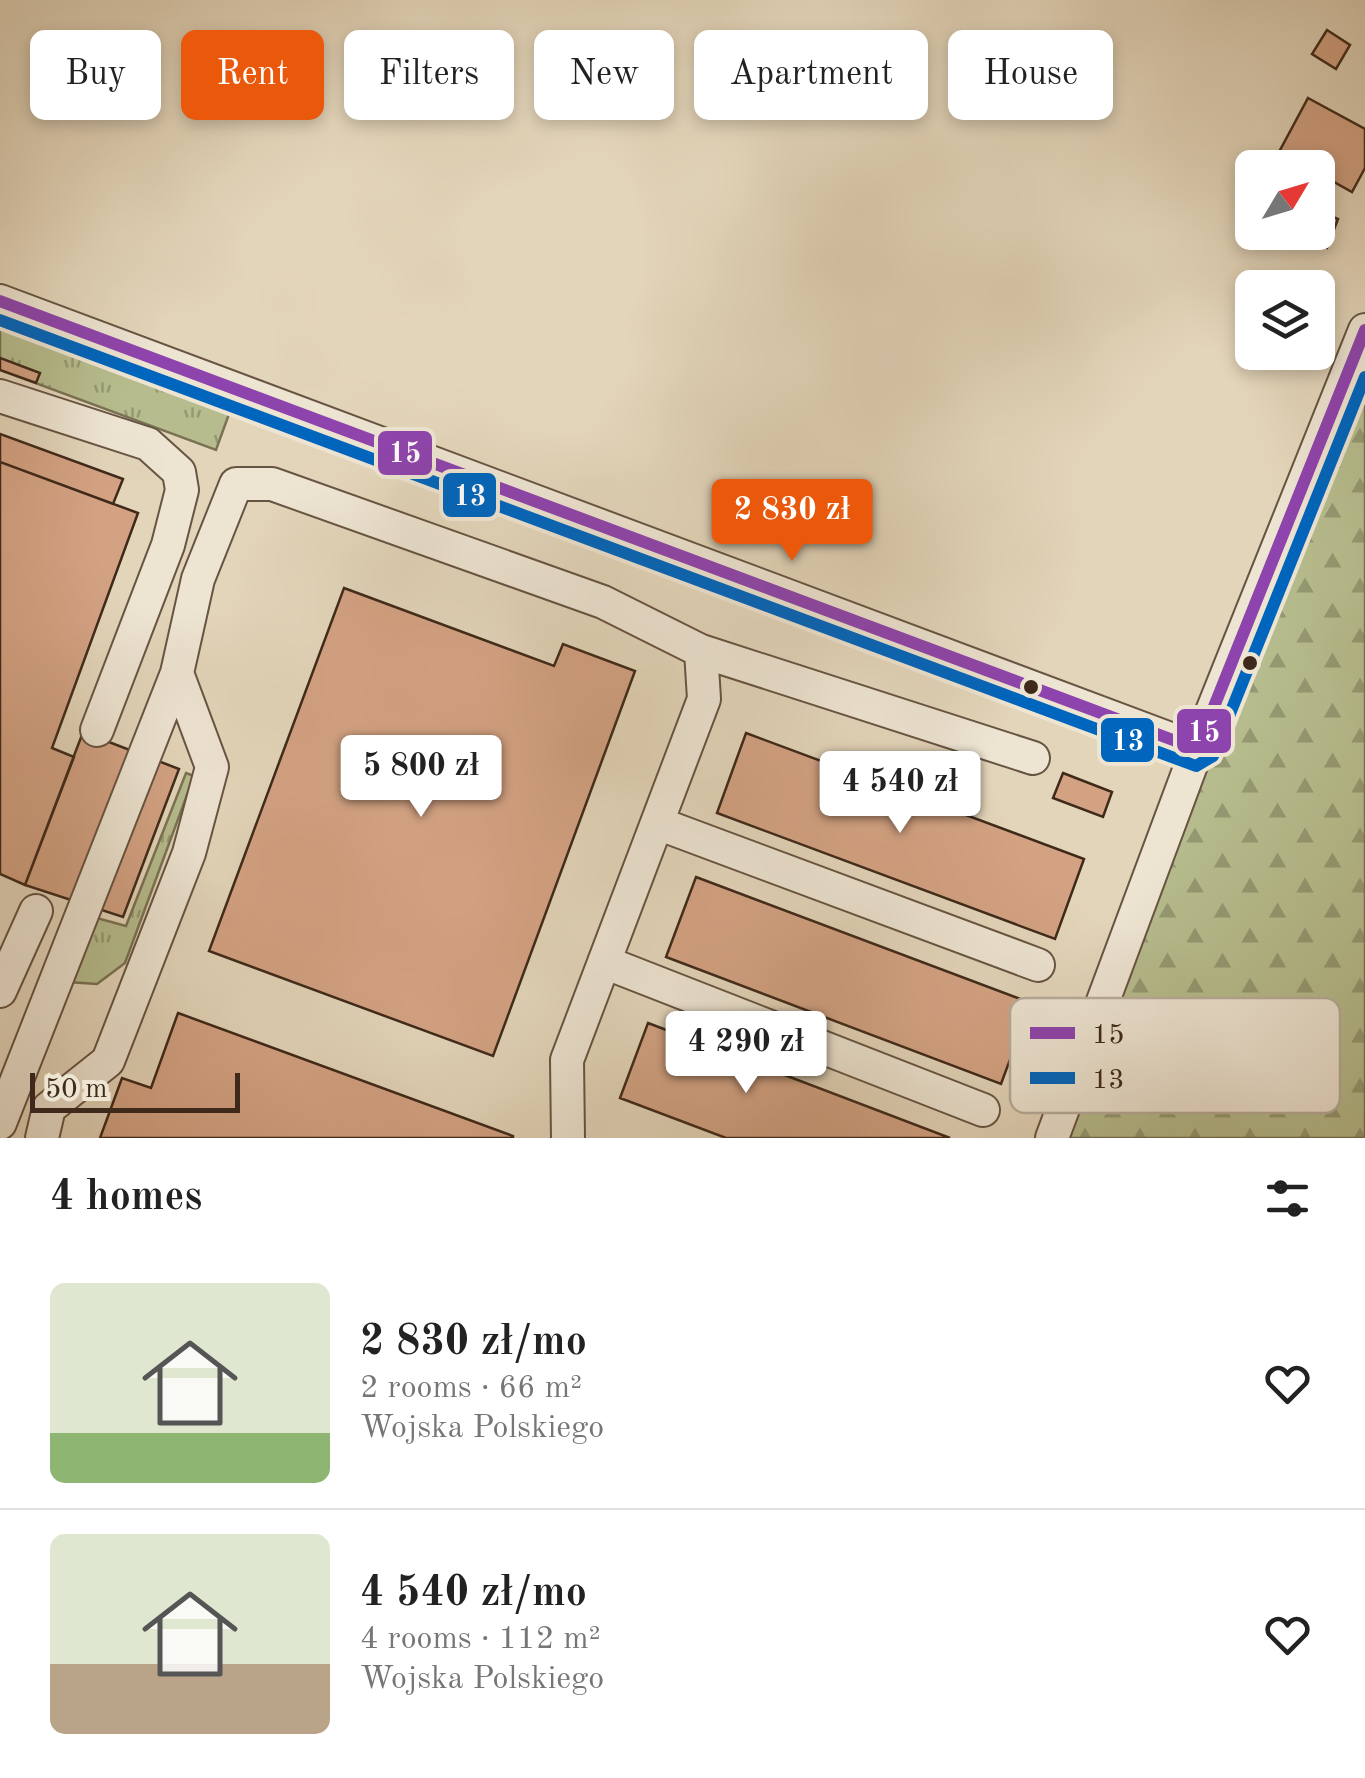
<!DOCTYPE html>
<html lang="en">
<head>
<meta charset="utf-8">
<style>
  :root { --surface:#fff; --page:#f2f2f2; --text:#222; --muted:#767676; --line:#e0e0e0; --accent:#ea580c }
  body { margin:0; font-family:"Old Standard TT",serif; background:var(--page); color:var(--text); height:100vh; display:flex; flex-direction:column; font-size:38px; white-space:nowrap }
  * { box-sizing:border-box; margin:0 }
  p { font-size:32px; color:var(--muted) }
  .icon { flex:none; width:55px; height:55px; fill:none; stroke:currentColor; stroke-width:2; stroke-linecap:round; stroke-linejoin:round }
  .map { position:relative; height:1138px; overflow:hidden }
  .side { display:flex; flex-direction:column; background:var(--surface); flex:1 }
  .side>* { flex:none }
  .guide { position:absolute; left:30px; top:30px; width:1305px; height:90px; display:flex; gap:20px }
  .needle { width:65px; rotate:52deg }
  .buttons { position:absolute; left:1235px; top:150px; display:grid; gap:20px }
  .buttons a { display:grid; place-items:center; width:100px; height:100px; border-radius:15px; background:var(--surface); box-shadow:0 5px 15px #0003; font-size:50px }
  .scale { position:absolute; left:30px; bottom:25px; width:210px; box-sizing:border-box; padding-left:10px; border:5px solid #3e291a; border-top:0; font-size:28px; line-height:35px; white-space:nowrap; color:#3e291a; -webkit-text-stroke:8px #ede4d2; paint-order:stroke }
  .price { position:absolute; translate:-50% -85px; padding:0 22px; border-radius:10px; background:#fff; color:#222; font-size:32px; line-height:65px; filter:drop-shadow(0 2px 5px #0008) }
  .price::after { content:''; position:absolute; left:50%; top:60px; width:30px; height:22px; margin-left:-15px; background:inherit; clip-path:polygon(0 0,100% 0,50% 100%) }
  .price.selected { background:var(--accent); color:#fff }
  ul { padding:0; list-style:none }
  li { display:flex; align-items:center; gap:30px; height:250px; padding:0 50px }
  li+li { border-top:2px solid var(--line) }
  li span { display:grid; place-items:center; flex:none; width:280px; height:200px; border-radius:15px; color:#555 }
  li>.icon { margin-inline-start:auto }
  span .icon { width:120px; height:120px; fill:#fffc; stroke-width:1 }
  li b { font-size:42px }
  h2 { display:flex; justify-content:space-between; align-items:center; height:120px; padding:0 50px; font-size:42px }
  .chip { padding:0 35px; border-radius:15px; background:var(--surface); box-shadow:0 5px 15px #0003; font-size:35px; line-height:90px }
  .chip.selected { background:var(--accent); color:#fff }
  .map>svg:first-child { display:block }
  .grass { fill:url(#grass-tufts); stroke:#7a7254; stroke-width:2.5 }
  .forest { fill:url(#forest-firs); stroke:#7a7254; stroke-width:2.5 }
  .building { fill:#d3a283; stroke:#3e291a; stroke-width:2.5 }
  .lines { fill:none; stroke-linecap:round; stroke-linejoin:round }
  .minor-casing { stroke:#675442; stroke-width:36 }
  .minor { stroke:#ede4d2; stroke-width:32 }
  .bus-1-casing { stroke:#ede4d2; stroke-width:20 }
  .bus-2-casing { stroke:#ede4d2; stroke-width:20 }
  .bus-1 { stroke:#8e44ad; stroke-width:12 }
  .bus-2 { stroke:#0065bd; stroke-width:12 }
  .bus-dot { fill:#3e291a; stroke:#ede4d2; stroke-width:4 }
  .key { fill:#ede4d2; stroke:#b8ac9b; stroke-width:2.5 }
  .key-label { font-size:28px; fill:#3e291a }
  .line-badge { stroke:#ede4d2; stroke-width:4 }
  .badge-label { font-size:28px; text-anchor:middle; font-weight:bold; fill:#fff }
</style>
</head>
<body>
<div class="map">
<svg width="1365" height="1138" viewBox="0 0 1365 1138">
  <defs>
    <pattern id="grass-tufts" width="24" height="20" patternUnits="userSpaceOnUse" patternTransform="scale(2.5)"><rect width="24" height="20" fill="#b6bc8d"/><path d="M3 7l-1-3M5 7V3M7 7l1-3M15 17l-1-3M17 17v-4M19 17l1-3" fill="none" stroke="#959972"/></pattern>
    <pattern id="forest-firs" width="22" height="20" patternUnits="userSpaceOnUse" patternTransform="scale(2.5)"><rect width="22" height="20" fill="#b6bc8d"/><path d="M5 1l3.5 6h-7zM16 11l3.5 6h-7z" fill="#959972"/></pattern>
  </defs>
  <rect width="100%" height="100%" fill="#e3d5ba"/>
  <filter id="stains"><feTurbulence type="fractalNoise" baseFrequency=".002" numOctaves="4"/><feColorMatrix values="0 0 0 0 .2 0 0 0 0 .09 0 0 0 0 .02 0 0 0 .5 -.17"/></filter>
  <radialGradient id="worn" r=".72"><stop offset=".6" stop-color="#630" stop-opacity="0"/><stop offset="1" stop-color="#630" stop-opacity=".3"/></radialGradient>
  <path class="grass" d="M0,328L229,414L216,450L0,370Z
    M186,773L194,776L125,963L97,984L68,982L93,917L126,926Z"/>
  <path class="forest" d="M1365,354V1138H1064Z"/>
  <path class="building" d="M1327,30L1350,45L1336,69L1312,54Z
    M1308,98L1365,129V168L1352,192L1318,173V168H1307L1279,152Z
    M1318,211L1338,219L1327,248L1286,232H1318Z
    M0,358L40,373L36,383L0,370Z
    M0,434L123,479L113,504L0,462Z
    M0,462L138,513L52,748L74,757L25,885L0,874Z
    M344,588L554,666L563,644L635,671L493,1056L209,951Z
    M83,732L179,769L123,917L25,885Z
    M746,733L1084,859L1055,939L717,813Z
    M1063,773L1112,792L1103,817L1053,798Z
    M696,877L1031,1003L1001,1084L666,957Z
    M178,1013L513,1136V1138H100L122,1078L151,1088Z
    M648,1023L950,1138H726L620,1098Z"/>
  <g class="lines">
    <defs>
      <path id="minor" d="M0,301L1197,749L1365,330
        M0,396L148,444L179,472L182,490L168,545L97,730
        M701,651L1033,758
        M657,823L1038,965
        M604,962L983,1110
        M0,991L36,911
        M0,1123L177,673L198,579L236,484H272L603,602L701,651L704,699L567,1060L568,1138
        M42,1138L49,1108L108,1061L189,853L212,767L177,673
        M1052,1138L1197,749"/>
    </defs>
    <use href="#minor" class="minor-casing"/>
    <use href="#minor" class="minor"/>
    <defs>
      <path id="bus-1" d="M0,301L1197,749L1365,330"/>
      <path id="bus-2" d="M0,320L1196,766L1213,756L1365,377"/>
    </defs>
    <use href="#bus-1" class="bus-1-casing"/>
    <use href="#bus-2" class="bus-2-casing"/>
    <use href="#bus-1" class="bus-1"/>
    <use href="#bus-2" class="bus-2"/>
  </g>
  <g class="bus-dot">
    <circle cx="1250" cy="663" r="9"/>
    <circle cx="1031" cy="687" r="9"/>
  </g>
  <rect x="1010" y="998" width="330" height="115" rx="15" class="key"/>
  <rect x="1030" y="1027" width="45" height="12" fill="#8e44ad"/>
  <rect x="1030" y="1072" width="45" height="12" fill="#0065bd"/>
  <g class="key-label">
    <text x="1092" y="1043">15</text>
    <text x="1092" y="1088">13</text>
  </g>
  <g class="line-badge">
    <rect x="376" y="429" width="58" height="48" rx="10" fill="#8e44ad"/>
    <rect x="441" y="471" width="57" height="48" rx="10" fill="#0065bd"/>
    <rect x="1175" y="707" width="58" height="48" rx="10" fill="#8e44ad"/>
    <rect x="1099" y="716" width="57" height="48" rx="10" fill="#0065bd"/>
  </g>
  <g class="badge-label">
    <text x="405" y="462">15</text>
    <text x="470" y="505">13</text>
    <text x="1204" y="741">15</text>
    <text x="1128" y="750">13</text>
  </g>
  <rect width="100%" height="100%" filter="url(#stains)"/>
  <rect width="100%" height="100%" fill="url(#worn)"/>
</svg>
<div class="buttons">
<a><svg class="needle" viewBox="-14 -14 28 28"><path d="M0-13l5 13h-10z" fill="#e53935"/><path d="M0 13l5-13h-10z" fill="#767676"/></svg></a>
<a><svg class="icon" aria-label="layers" viewBox="0 0 24 24"><path d="M12 4l9 5-9 5-9-5zM3 14l9 5 9-5"/></svg></a>
</div>
<div class="scale">50 m</div>
<b class="price selected" style="left:792px;top:564px">2 830 zł</b>
<b class="price" style="left:421px;top:820px">5 800 zł</b>
<b class="price" style="left:900px;top:836px">4 540 zł</b>
<b class="price" style="left:746px;top:1096px">4 290 zł</b>
<div class="guide">
<a class="chip">Buy</a>
<a class="chip selected">Rent</a>
<a class="chip">Filters</a>
<a class="chip">New</a>
<a class="chip">Apartment</a>
<a class="chip">House</a>
</div>
</div>
<section class="side">
<h2>4 homes<svg class="icon" aria-label="filters" viewBox="0 0 24 24"><path d="M4 7h16M4 17h16"/><circle cx="9" cy="7" r="2"/><circle cx="15" cy="17" r="2"/></svg></h2>
<ul>
<li><span style="background:linear-gradient(#dfe7d0 75%,#8fb573 0)"><svg class="icon" aria-label="home" viewBox="0 0 24 24"><path d="M3 11l9-7 9 7M6 9v11h12V9"/></svg></span><div><b>2 830 zł/mo</b><p>2 rooms · 66 m²</p><p>Wojska Polskiego</p></div><svg class="icon" aria-label="heart" viewBox="0 0 24 24"><path d="M12 20l-8-8c-3-5 5-10 8-4 3-6 11-1 8 4z"/></svg></li>
<li><span style="background:linear-gradient(#dfe7d0 65%,#b9a48a 0)"><svg class="icon" aria-label="home" viewBox="0 0 24 24"><path d="M3 11l9-7 9 7M6 9v11h12V9"/></svg></span><div><b>4 540 zł/mo</b><p>4 rooms · 112 m²</p><p>Wojska Polskiego</p></div><svg class="icon" aria-label="heart" viewBox="0 0 24 24"><path d="M12 20l-8-8c-3-5 5-10 8-4 3-6 11-1 8 4z"/></svg></li>
</ul>
</section>
</body>
</html>
